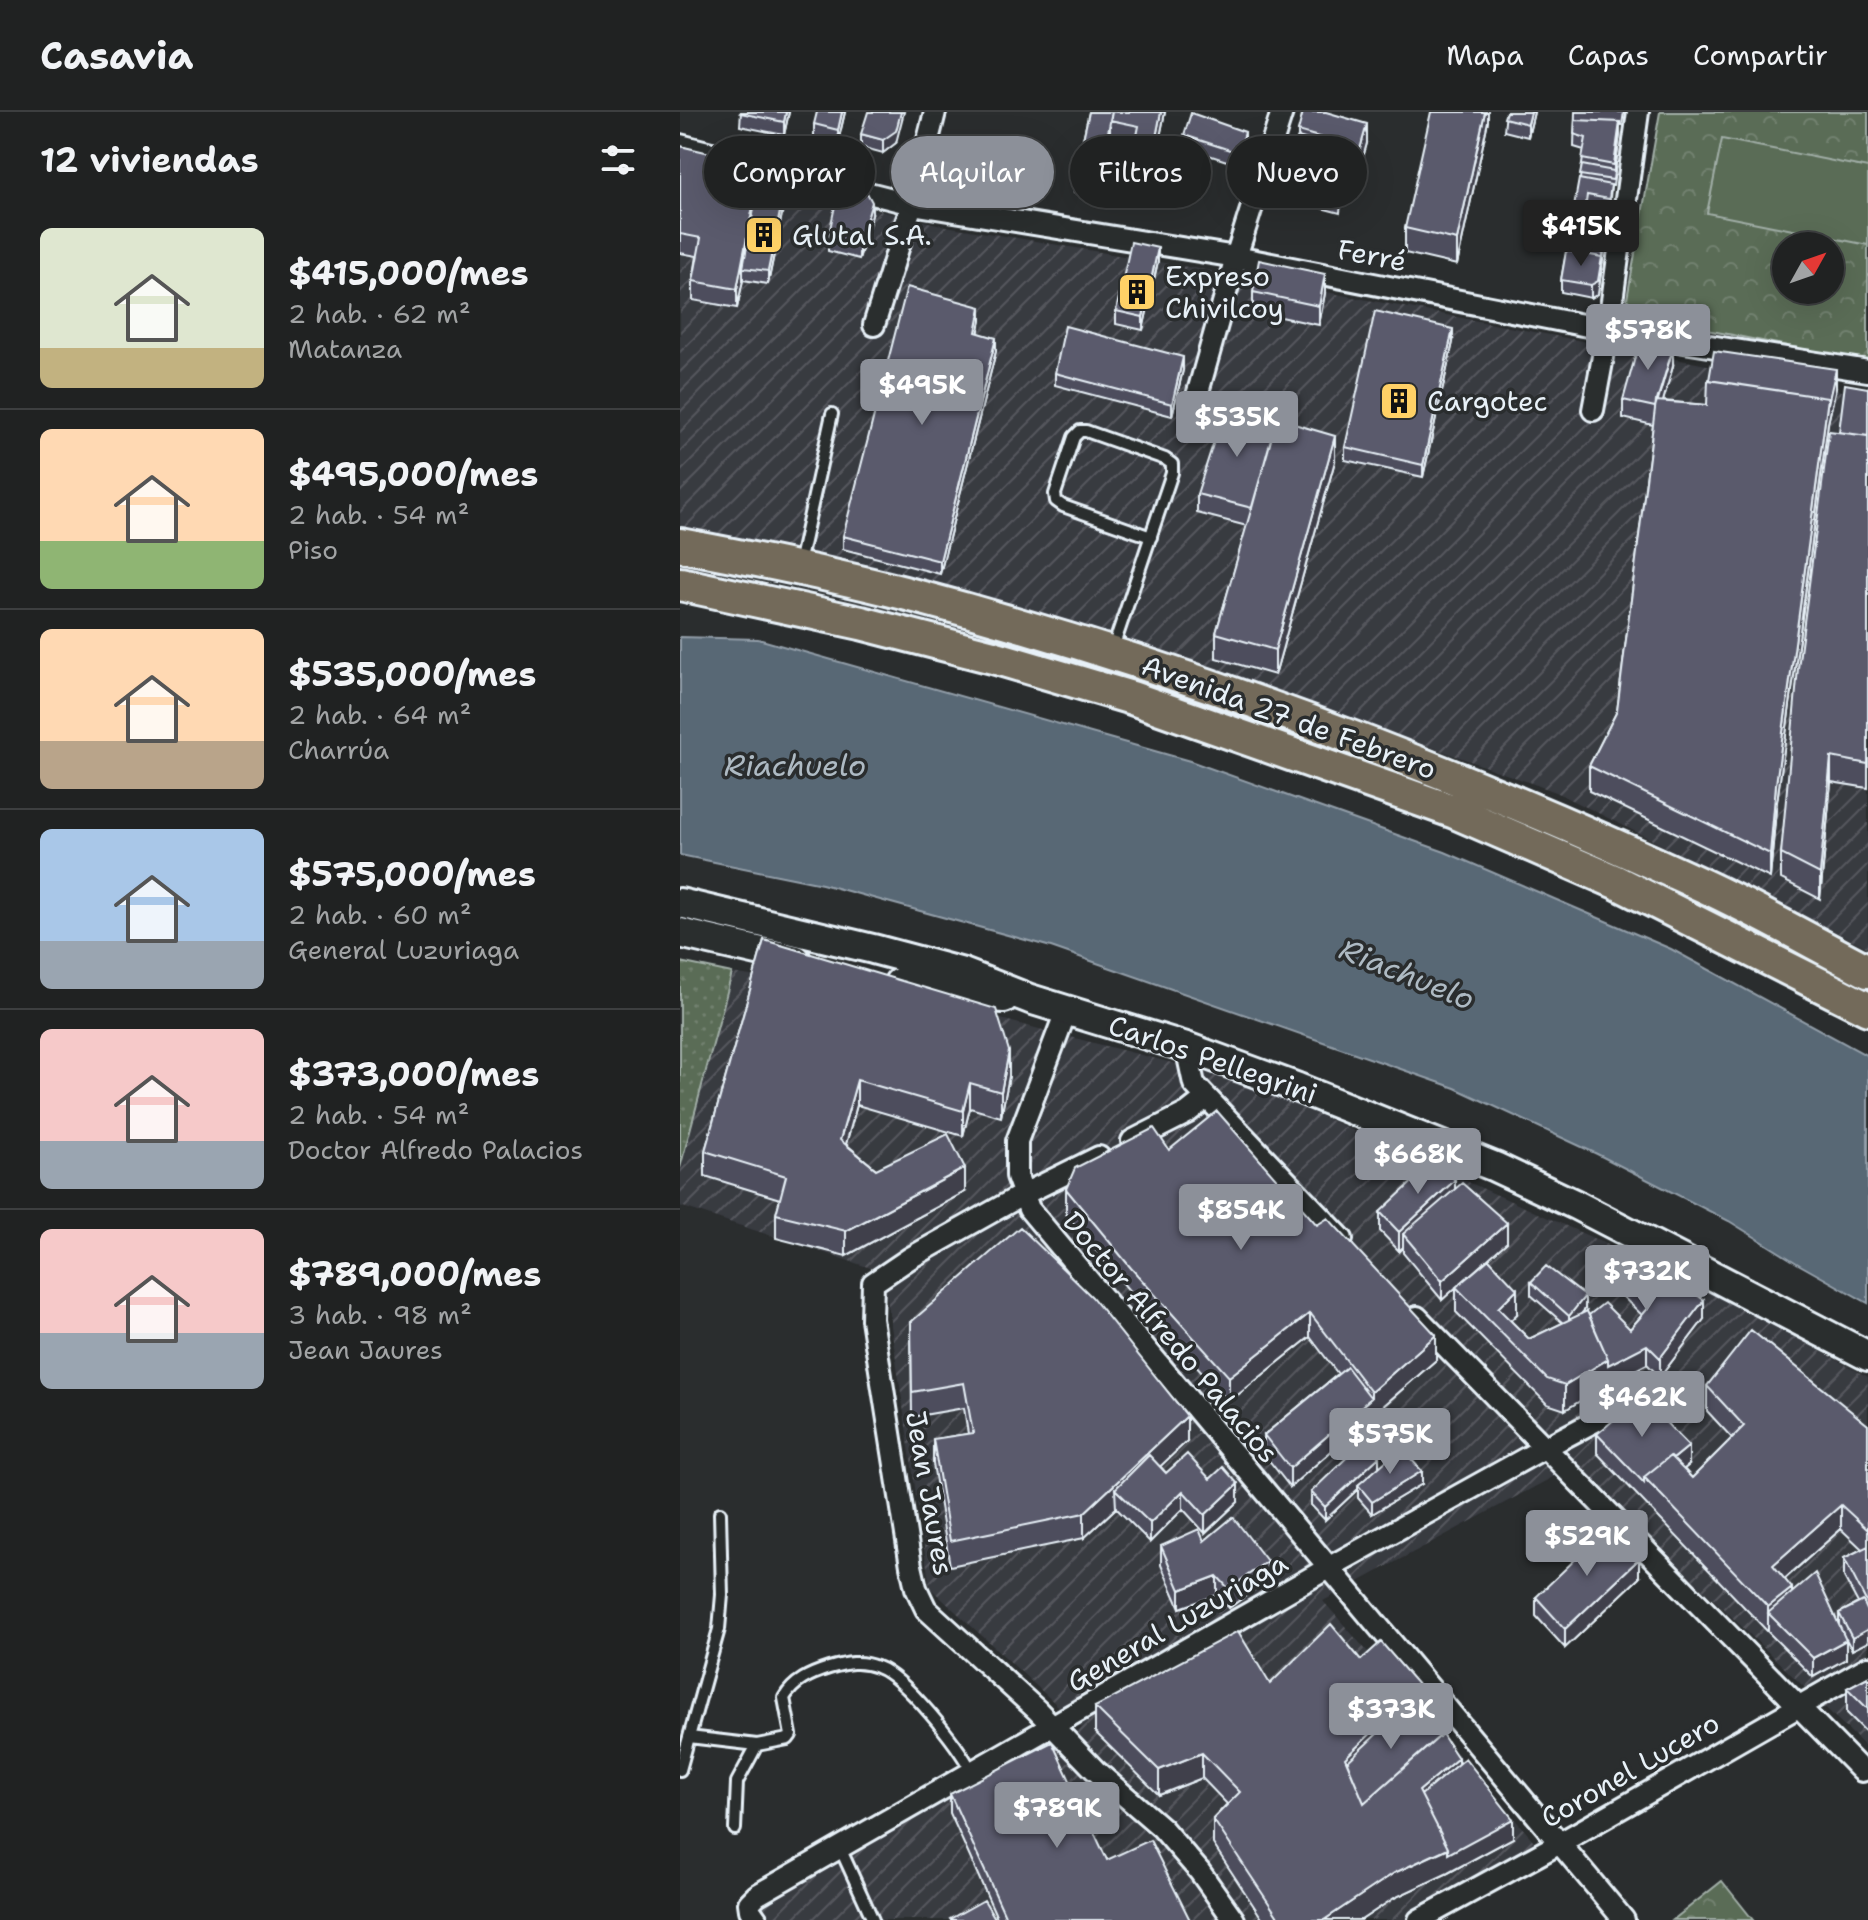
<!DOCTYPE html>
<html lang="es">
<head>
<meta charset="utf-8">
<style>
  :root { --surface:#202222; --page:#2d2f2f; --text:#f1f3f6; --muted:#a2a4a5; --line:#3d3f40; --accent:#8c9099 }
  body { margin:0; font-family:"Shantell Sans",sans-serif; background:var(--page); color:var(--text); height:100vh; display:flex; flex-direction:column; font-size:30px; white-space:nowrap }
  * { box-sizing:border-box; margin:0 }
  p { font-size:26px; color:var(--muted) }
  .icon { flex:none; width:44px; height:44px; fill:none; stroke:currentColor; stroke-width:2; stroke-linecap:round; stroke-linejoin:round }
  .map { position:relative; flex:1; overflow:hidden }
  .panel { display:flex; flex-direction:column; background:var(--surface); width:680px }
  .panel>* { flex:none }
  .hud { position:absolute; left:24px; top:24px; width:760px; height:72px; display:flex; gap:16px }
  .needle { width:52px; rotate:50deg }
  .buttons { position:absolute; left:1092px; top:120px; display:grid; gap:16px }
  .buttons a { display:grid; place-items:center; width:72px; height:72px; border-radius:50%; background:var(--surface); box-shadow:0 8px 32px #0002,0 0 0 2px var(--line); font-size:40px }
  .price { position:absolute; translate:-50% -68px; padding:0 18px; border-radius:8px; background:var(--accent); color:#fff; font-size:26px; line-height:52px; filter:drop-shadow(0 2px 4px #0008) }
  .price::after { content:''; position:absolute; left:50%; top:48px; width:24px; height:18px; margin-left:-12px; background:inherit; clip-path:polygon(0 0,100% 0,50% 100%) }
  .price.on { background:#222; color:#fff }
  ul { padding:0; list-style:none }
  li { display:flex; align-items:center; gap:24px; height:200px; padding:0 40px }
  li+li { border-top:2px solid var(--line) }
  li span { display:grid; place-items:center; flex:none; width:224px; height:160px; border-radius:12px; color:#555 }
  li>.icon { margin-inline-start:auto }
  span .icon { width:96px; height:96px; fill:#fffc; stroke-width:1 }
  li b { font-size:34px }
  h2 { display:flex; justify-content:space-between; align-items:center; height:96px; padding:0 40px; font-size:34px }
  .tag { padding:0 28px; border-radius:36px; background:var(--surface); box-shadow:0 8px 32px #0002,0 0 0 2px var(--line); font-size:28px; line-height:72px }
  .tag.on { background:var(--accent); color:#fff }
  header { display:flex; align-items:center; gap:48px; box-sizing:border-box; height:112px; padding:0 40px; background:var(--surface); border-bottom:2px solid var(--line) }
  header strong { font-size:38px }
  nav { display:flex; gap:44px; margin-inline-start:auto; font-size:28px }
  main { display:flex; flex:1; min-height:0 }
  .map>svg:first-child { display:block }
  .industrial { fill:url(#industrial-furrows) }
  .grass { fill:url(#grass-dots); stroke:#a1aea7; stroke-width:2 }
  .park { fill:url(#park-crowns); stroke:#a1aea7; stroke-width:2; fill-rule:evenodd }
  .pitch { fill:#5a6c56; stroke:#a1aea7; stroke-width:2 }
  .water { fill:#586774; stroke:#929ea9; stroke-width:2 }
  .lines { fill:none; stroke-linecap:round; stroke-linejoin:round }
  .lane-casing { stroke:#e8f1f8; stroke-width:16 }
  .street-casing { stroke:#e8f1f8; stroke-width:26 }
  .secondary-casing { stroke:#e8f1f8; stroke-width:34 }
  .primary-casing { stroke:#e8f1f8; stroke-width:38 }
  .lane { stroke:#2a2d2e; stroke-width:10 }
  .street { stroke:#2a2d2e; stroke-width:20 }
  .secondary { stroke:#2a2d2e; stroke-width:28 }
  .primary { stroke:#736b5a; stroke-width:32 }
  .wall { fill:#4d4d5d; stroke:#e8f1f8; stroke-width:2; fill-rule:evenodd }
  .shaded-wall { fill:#3f3f4c; stroke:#e8f1f8; stroke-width:2 }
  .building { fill:#5a5a6c; stroke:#e8f1f8; stroke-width:2 }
  .labels { text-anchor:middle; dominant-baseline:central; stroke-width:7; stroke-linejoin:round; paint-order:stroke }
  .poi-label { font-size:28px; fill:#e8f1f8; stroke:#2a2d2e; text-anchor:start }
  .street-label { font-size:28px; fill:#e8f1f8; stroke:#2a2d2e }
  .water-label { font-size:30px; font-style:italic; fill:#aebac3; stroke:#2a2d2e }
</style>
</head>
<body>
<header>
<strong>Casavia</strong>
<nav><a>Mapa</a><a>Capas</a><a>Compartir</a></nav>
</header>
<main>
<section class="panel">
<h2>12 viviendas<svg class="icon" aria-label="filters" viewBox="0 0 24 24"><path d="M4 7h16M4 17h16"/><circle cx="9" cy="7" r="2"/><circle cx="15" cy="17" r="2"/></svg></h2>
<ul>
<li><span style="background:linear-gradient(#dfe7d0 75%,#c2b280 0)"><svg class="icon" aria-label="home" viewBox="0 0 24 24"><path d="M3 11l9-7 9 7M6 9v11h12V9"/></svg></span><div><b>$415,000/mes</b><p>2 hab. · 62 m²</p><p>Matanza</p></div></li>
<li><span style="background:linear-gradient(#ffd9b3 70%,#8fb573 0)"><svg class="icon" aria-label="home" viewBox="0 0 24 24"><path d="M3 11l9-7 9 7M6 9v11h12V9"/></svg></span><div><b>$495,000/mes</b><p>2 hab. · 54 m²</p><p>Piso</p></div></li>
<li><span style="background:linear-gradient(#ffd9b3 70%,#b9a48a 0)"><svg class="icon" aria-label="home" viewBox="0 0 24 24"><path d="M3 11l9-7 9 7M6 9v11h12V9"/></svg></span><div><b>$535,000/mes</b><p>2 hab. · 64 m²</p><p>Charrúa</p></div></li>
<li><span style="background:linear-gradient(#a9c7e8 70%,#9aa5b1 0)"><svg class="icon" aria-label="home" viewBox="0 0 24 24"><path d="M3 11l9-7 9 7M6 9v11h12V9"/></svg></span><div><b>$575,000/mes</b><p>2 hab. · 60 m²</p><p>General Luzuriaga</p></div></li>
<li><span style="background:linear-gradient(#f6c9c9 70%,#9aa5b1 0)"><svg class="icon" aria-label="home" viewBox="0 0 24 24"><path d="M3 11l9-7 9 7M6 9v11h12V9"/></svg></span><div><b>$373,000/mes</b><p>2 hab. · 54 m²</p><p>Doctor Alfredo Palacios</p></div></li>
<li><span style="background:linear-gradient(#f6c9c9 65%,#9aa5b1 0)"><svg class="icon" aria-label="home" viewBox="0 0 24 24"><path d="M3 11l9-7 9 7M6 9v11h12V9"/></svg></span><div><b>$789,000/mes</b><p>3 hab. · 98 m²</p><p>Jean Jaures</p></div></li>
</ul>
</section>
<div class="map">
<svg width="1188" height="1808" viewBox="0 0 1188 1808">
  <defs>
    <pattern id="industrial-furrows" width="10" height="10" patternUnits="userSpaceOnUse" patternTransform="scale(2)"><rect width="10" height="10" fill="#383a41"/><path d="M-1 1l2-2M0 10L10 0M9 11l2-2" fill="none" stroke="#55575d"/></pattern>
    <pattern id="grass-dots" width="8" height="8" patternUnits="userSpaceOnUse" patternTransform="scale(2)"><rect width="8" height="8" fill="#5a6c56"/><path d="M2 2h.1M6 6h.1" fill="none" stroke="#72816f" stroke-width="1.8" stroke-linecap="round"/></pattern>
    <pattern id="park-crowns" width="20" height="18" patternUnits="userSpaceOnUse" patternTransform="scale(2)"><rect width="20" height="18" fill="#5a6c56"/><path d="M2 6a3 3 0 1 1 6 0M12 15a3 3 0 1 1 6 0" fill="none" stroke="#72816f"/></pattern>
  </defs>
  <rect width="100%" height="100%" fill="#2a2d2e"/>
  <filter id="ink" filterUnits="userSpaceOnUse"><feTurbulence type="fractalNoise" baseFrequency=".0125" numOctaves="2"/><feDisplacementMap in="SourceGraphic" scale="16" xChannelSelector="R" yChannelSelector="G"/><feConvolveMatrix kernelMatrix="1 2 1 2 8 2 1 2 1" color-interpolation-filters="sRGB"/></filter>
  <g filter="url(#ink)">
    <path class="industrial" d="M0,53L266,114L579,167L1188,284V836L876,680L481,538L126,441L0,416Z
      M52,861L305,903L563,969L1022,1175L1188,1265V1637L895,1353L643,1489L861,1737L745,1808H89L75,1788L402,1616L250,1476L203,1160L0,1094V1056Z"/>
    <path class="grass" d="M0,850L52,861L0,1056Z"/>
    <path class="park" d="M980,0H1188V250L961,205L947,187ZM1106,134H1150V178H1106Z
      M1042,1769L1073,1808H993Z"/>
    <path class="pitch" d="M1042,27L1188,56V133L1027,101Z"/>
    <path class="water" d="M0,525L78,527L510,649L765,740L991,837L1188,944V1191L1120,1153L1049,1109L917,1042L775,976L371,835L142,772L0,743Z"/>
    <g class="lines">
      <defs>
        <path id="lane" d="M119,452L152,302
          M433,536L492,361V352L485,347L406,319H400L394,325L375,382L376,389L383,394L471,425
          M40,1401L42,1483L39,1517L9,1625L77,1633
          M0,1658L9,1625
          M55,1717L57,1670L77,1633L108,1627L111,1623L104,1586C114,1569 130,1562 149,1556C166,1551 180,1548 197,1555C225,1565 278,1633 292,1660
          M160,1736L193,1808"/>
        <path id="street" d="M0,33L232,92L556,145L928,218L1188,259
          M194,213L232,92L255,0
          M513,298L556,145L602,0
          M913,298L928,218L958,0
          M387,897L337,1029V1064L349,1097L944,1808
          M506,935L514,972L662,1127
          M452,1029L507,1001L526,986
          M419,1045L342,1083L230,1146L193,1171L192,1207L231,1454L236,1476L246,1497L357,1598L415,1658L482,1716L520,1760L554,1808
          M737,1205L1182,1659
          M77,1808L70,1798L69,1791L77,1783L648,1456L864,1336L976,1277
          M739,1808L880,1731L1188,1555"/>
        <path id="secondary" d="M0,791L193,837L283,861L350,887L506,935L618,976L815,1055L896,1093L1188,1244
          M0,821L116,848
          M219,871L278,883L324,886"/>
        <path id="primary" d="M0,433C75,447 150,462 224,481C499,553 767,655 1024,774C1080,800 1134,831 1188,859
          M0,472L181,511L313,545L452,586L775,700L936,770L1188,897"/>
      </defs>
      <use href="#lane" class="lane-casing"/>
      <use href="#street" class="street-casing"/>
      <use href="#secondary" class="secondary-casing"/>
      <use href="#primary" class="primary-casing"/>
      <use href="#lane" class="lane"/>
      <use href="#street" class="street"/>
      <use href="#secondary" class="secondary"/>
      <use href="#primary" class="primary"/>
    </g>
    <path class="wall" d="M61,0H109L104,23L60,14Z
      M165,0L158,30L134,25V12Z
      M409,0H485L467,90L448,87V68L456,33L430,26L418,85L394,81V68Z
      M808,0V9L777,153L725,141V116Z
      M826,0H854L848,25L824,19Z
      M895,0H944L942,13H940V22L933,74H931L929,100L907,96V99L927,116L918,182L911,186L881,180V168L900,67L904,38L894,35Z
      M618,19L687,31L680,56L671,53L665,79L650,76L662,79L660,101L603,86V74L618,25Z
      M181,22L216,31L203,41L181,35Z
      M504,23L565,33L559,53L504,35Z
      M0,34L81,59L107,77L88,172L63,168L57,196L13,188V169L17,144L0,141Z
      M192,103L179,147L148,139V126Z
      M478,149L463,218L436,212V199Z
      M573,180L645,181L639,213L573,199Z
      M301,208L298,221L316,239L260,462L163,437V424Z
      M773,230L743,365L665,348V335Z
      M993,254L983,289L1027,293L1156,276L1148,311L1096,697L1090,766L909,679V654L937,599L973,313L943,306V288Z
      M503,258L492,304L375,273V261Z
      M1188,276V676L1151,670L1140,787L1101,767V742L1159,320Z
      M655,349L595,563L536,546V521L567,414L517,401V382Z
      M84,828L329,964L321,1005L290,996L283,1024L177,993L166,1032L196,1057L285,1080L166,1144L96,1126V1102L100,1087L25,1064V1039Z
      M489,1038L637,1113L756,1248L610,1375L584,1342V1323L658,1262L630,1225L549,1290L451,1181L386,1102V1077Z
      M775,1077L827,1130L780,1171L837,1202L830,1208L849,1227L883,1211L851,1183V1170L905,1197L901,1202L909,1203L950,1217L962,1203L939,1181V1162L1024,1207L980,1265L967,1252L928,1272L885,1298L867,1292L776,1200V1175L762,1188L723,1141V1135L719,1139L700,1119V1100Z
      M231,1210L507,1329L480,1354L486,1361L530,1367L558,1390L525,1421L503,1397L470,1430L436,1396L404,1426L270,1454L253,1352V1327L288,1322L284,1296L232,1305Z
      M1027,1274L1188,1313V1530L1172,1538L1166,1527V1547L1133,1565L1088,1520L917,1341V1322L1009,1353L1004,1357L1012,1366L1052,1326L1027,1299ZM1161,1417L1182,1437L1164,1446V1465L1178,1491L1159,1501V1512L1112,1481L1105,1467Z
      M699,1355L742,1372L692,1402L678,1386V1377L645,1408L631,1393V1380Z
      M524,1429L587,1468L549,1496L537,1483L500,1496L481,1453V1434Z
      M959,1466L885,1536L856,1504V1485Z
      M681,1548L740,1600L833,1726L768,1761L714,1786L681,1808H583L533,1732V1707L547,1692L522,1666L479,1683L415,1620V1595L590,1572Z
      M1188,1565V1622L1167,1601V1576Z
      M270,1682L427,1748L510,1808H318L270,1701Z"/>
    <path class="shaded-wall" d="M106,0H109L104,23V10Z
      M162,0H165L158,30V18Z
      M221,0H224L216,31L203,41V28Z
      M481,0H485L467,90V71Z
      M805,0H808V9L777,153V128Z
      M851,0H854L848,25V12Z
      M940,10V22L934,66V53Z
      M687,12V31L680,56V37Z
      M430,13V26L418,85V72Z
      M565,20V33L559,53V41Z
      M671,41V54L665,79V66Z
      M81,53V72L63,156V168L57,196V177Z
      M107,65V77L88,172V159Z
      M192,90V103L179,147V134Z
      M927,103V116L923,148L918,182L911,186V173L922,145V151Z
      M478,136V149L463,218V205Z
      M645,162V181L639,213V194Z
      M301,195V208L296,233V220Z
      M773,217V230L743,365V353Z
      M316,226V239L260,462V449Z
      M993,236V254L976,314V295Z
      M503,245V258L492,304V292Z
      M1156,257V276L1148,311L1096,697L1090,766V742L1096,672L1148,286Z
      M655,324V349L595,563V538Z
      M1151,645V670L1140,787V762Z
      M329,939V964L321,1005V980Z
      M177,968V993L160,1053V1028Z
      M290,971V996L283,1024V999Z
      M285,1056V1080L166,1144V1119Z
      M775,1068V1087L723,1122V1135L719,1139V1120Z
      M827,1111V1130L762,1188V1169Z
      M837,1177V1202L820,1219L818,1196Z
      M905,1184V1197L889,1217V1204Z
      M1024,1188V1207L980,1265V1246Z
      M630,1201V1225L549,1290V1265Z
      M756,1223V1248L610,1375V1356L691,1286V1280Z
      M967,1233V1252L928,1272L885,1298V1273L928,1247Z
      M507,1304V1329L446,1387L435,1377L436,1396L404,1426V1401Z
      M1009,1334V1353L977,1379L967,1369Z
      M699,1345V1357L678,1373V1377L645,1408V1395Z
      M742,1359V1372L692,1402V1390Z
      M558,1372V1390L525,1421V1403Z
      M503,1379V1397L470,1430V1411Z
      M1161,1393V1417L1093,1477V1453Z
      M959,1447V1466L885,1536V1517Z
      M587,1449V1468L549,1496V1477Z
      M537,1464V1483L500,1496V1478Z
      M1112,1476V1501H1088V1520V1495Z
      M1188,1517V1530L1172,1538V1526Z
      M1166,1528V1547L1133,1565V1546Z
      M740,1575V1600L671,1666L665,1646Z
      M522,1641V1666L479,1683V1658Z
      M778,1646V1671L745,1698L739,1679Z
      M833,1707V1726L768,1761L714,1786L681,1808H644L714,1761Z"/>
    <path class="building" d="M61,0H106L104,10L60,1Z
      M137,0H162L158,18L134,12Z
      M188,0H221L216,19L203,28L181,22Z
      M409,0H432L418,72L394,68Z
      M432,0H481L467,71L448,68L459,14L430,8Z
      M623,0H646L687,12L680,37L618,19Z
      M751,0H805L777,128L725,116Z
      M826,0H851L848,12L824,6Z
      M511,1L565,20L559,41L504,23Z
      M895,8L940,10L934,53L902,47L906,26L894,22Z
      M618,25L671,41L665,66L631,58L630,64L647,68L646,74L662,79L660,88L603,74Z
      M0,34L81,53L57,177L13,169L21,126L0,122Z
      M902,53L934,59L933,68L900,63Z
      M81,59L107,65L88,159L63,156Z
      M899,67L931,73L929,87L907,83L905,98L927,103L923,135L888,128Z
      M160,71L185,77L192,90L179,134L148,126Z
      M451,130L478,136L463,205L436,199Z
      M888,135L923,141L922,151V145L887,139Z
      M886,139L922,145L918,169L911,173L881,168Z
      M579,148L645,162L639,194L573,180Z
      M227,175L301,195L296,220L316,226L260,449L163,424Z
      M695,199L773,217L743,353L665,335Z
      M385,214L503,245L492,292L375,261Z
      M961,224L993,236L975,295L943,288Z
      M1034,239L1156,257L1148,292V286L1029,268Z
      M1028,268L1148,286L1096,672L1090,742L909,654L937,599L976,289L1027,293Z
      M1165,272L1188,276V324L1159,320Z
      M544,298L595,312L572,396L517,382Z
      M597,307L655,324L595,538L536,521Z
      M1149,319L1188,324V652L1151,645L1140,762L1101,742L1118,556Z
      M84,828L316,897L329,939L321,980L290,971L283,999L177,968L160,1028L196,1057L268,1022L285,1056L166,1119L96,1102L106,1064L25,1039Z
      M537,999L637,1113L648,1106L756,1223L691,1280L630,1201L549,1265L451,1156L386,1077L395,1056L474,1016L489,1038Z
      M756,1048L775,1068L719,1120L700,1100Z
      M782,1071L827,1111L762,1169L723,1122Z
      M340,1115L412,1185L507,1304L404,1401L270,1429L253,1327L293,1321L284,1271L232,1280L231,1210Z
      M959,1142L1024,1188L980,1246L967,1233L928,1253V1247L909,1203L924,1191L950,1217L971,1193L939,1162Z
      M809,1147L837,1177L818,1196L849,1227L907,1199L928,1247L885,1273L867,1267L776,1175Z
      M866,1154L905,1184L889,1204L851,1170Z
      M1071,1218L1188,1313V1418L1161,1393L1093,1453L1112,1476L1088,1495L964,1365L990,1344L1012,1366L1064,1314L1027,1274Z
      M667,1255L691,1286L610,1356L584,1323Z
      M961,1285L1009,1334L993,1347L990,1344L964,1365V1371L917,1322Z
      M685,1328L699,1345L645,1395L631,1380Z
      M721,1336L742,1359L692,1390L678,1373Z
      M507,1342L530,1367L543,1355L558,1372L525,1403L503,1379L470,1411L435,1377L469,1343L486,1361Z
      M553,1405L587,1449L549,1477L537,1464L500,1478L481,1434L519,1417L524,1429Z
      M929,1415L959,1447L885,1517L856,1485Z
      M1188,1434V1493L1164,1446Z
      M1135,1461L1166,1528L1133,1546L1088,1501Z
      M1183,1489L1188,1500V1517L1172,1526L1159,1501Z
      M651,1512L681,1548L701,1530L740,1575L665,1646L684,1691L762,1622L778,1646L739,1679L768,1736L714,1761L644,1808H600L533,1707L560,1680L522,1641L479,1658L415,1595L558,1519L590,1572Z
      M1188,1565V1597L1167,1576Z
      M732,1589L759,1625L684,1691L667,1650Z
      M372,1630L427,1748L470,1728L510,1808H327L270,1682Z
      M785,1646L833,1707L768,1742V1736L741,1683Z
      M304,1788L316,1808H271L270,1807Z"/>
  </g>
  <defs>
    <symbol id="building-square" viewBox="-11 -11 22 22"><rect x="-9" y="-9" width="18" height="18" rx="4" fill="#ffd166" stroke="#2a2d2e"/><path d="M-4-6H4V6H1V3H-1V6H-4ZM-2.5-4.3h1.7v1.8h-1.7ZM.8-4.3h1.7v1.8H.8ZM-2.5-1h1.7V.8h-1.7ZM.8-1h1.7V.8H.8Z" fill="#111"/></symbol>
  </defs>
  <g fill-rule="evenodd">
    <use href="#building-square" x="62" y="101" width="44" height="44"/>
    <use href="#building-square" x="435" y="158" width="44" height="44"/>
    <use href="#building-square" x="697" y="267" width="44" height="44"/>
  </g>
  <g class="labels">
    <g class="poi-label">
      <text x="112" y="123">Glutal S.A.</text>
      <text x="485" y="164">Expreso<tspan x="485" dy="32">Chivilcoy</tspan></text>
      <text x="747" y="289">Cargotec</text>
    </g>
    <g class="street-label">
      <text transform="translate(692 143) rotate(11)">Ferré</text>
      <text transform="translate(609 605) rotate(20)">Avenida 27 de Febrero</text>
      <text transform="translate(533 947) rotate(19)">Carlos Pellegrini</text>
      <text transform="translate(491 1225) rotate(50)">Doctor Alfredo Palacios</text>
      <text transform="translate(250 1381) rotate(80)">Jean Jaures</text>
      <text transform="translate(497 1510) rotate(-30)">General Luzuriaga</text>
      <text transform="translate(950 1658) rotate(-30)">Coronel Lucero</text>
    </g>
    <g class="water-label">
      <text x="115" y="653">Riachuelo</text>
      <text transform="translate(727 862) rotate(22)">Riachuelo</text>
    </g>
  </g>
</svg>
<div class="buttons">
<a><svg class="needle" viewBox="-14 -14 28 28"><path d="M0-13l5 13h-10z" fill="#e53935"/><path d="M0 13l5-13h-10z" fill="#a2a4a5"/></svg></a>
</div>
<b class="price on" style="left:901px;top:156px">$415K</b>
<b class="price" style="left:968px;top:260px">$578K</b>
<b class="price" style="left:242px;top:315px">$495K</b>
<b class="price" style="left:557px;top:347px">$535K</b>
<b class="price" style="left:738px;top:1084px">$668K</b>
<b class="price" style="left:561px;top:1140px">$854K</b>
<b class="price" style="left:967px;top:1201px">$732K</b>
<b class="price" style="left:962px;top:1327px">$462K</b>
<b class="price" style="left:710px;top:1364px">$575K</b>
<b class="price" style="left:907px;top:1466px">$529K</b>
<b class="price" style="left:711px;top:1639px">$373K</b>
<b class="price" style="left:377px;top:1738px">$789K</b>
<div class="hud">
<a class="tag">Comprar</a>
<a class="tag on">Alquilar</a>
<a class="tag">Filtros</a>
<a class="tag">Nuevo</a>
</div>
</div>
</main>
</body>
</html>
